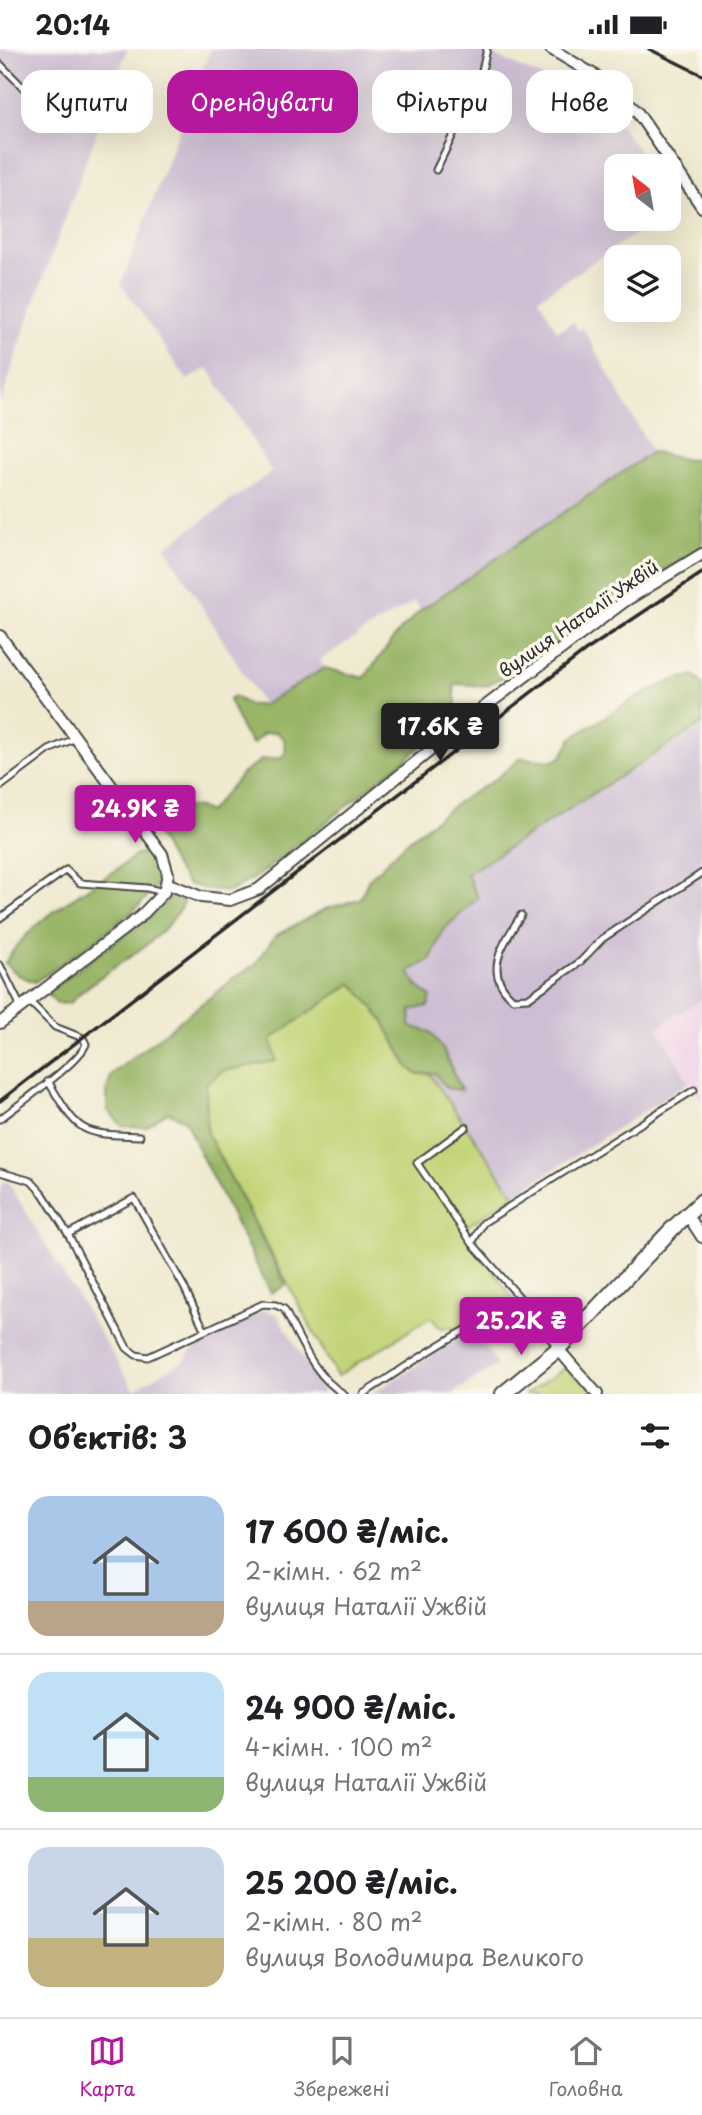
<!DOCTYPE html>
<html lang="uk">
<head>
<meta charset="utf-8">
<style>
  :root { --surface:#fff; --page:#f6f6f6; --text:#202124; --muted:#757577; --line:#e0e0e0; --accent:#b5179e }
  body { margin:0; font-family:"Playpen Sans",sans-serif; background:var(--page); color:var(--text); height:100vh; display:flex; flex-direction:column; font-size:26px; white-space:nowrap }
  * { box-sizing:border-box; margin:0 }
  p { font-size:23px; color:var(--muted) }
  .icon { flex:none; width:38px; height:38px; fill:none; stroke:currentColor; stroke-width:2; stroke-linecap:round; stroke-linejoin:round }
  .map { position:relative; height:1345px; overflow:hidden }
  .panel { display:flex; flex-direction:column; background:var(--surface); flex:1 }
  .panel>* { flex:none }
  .top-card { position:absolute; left:21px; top:21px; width:662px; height:63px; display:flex; gap:14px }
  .needle { width:46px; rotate:329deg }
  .controls { position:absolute; left:604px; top:105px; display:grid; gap:14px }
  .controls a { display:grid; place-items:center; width:77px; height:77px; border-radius:14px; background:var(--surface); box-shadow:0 7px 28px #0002; font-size:35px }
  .price { position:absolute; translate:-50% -60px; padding:0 16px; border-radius:7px; background:var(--accent); color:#fff; font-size:23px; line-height:46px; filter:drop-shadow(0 2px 4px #0008) }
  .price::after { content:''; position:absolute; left:50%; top:42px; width:21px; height:16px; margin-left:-10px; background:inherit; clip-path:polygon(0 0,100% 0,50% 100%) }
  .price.selected { background:#222; color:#fff }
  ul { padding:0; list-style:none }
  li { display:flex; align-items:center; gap:21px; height:175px; padding:0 28px }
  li+li { border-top:2px solid var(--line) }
  li span { display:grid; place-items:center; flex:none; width:196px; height:140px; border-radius:21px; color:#555 }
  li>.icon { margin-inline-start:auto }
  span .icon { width:84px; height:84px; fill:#fffc; stroke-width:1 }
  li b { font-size:30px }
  h2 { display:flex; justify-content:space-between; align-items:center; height:84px; padding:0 28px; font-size:30px }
  .chip { padding:0 24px; border-radius:21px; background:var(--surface); box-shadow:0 7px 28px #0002; font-size:24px; line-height:63px }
  .chip.selected { background:var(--accent); color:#fff }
  .status { display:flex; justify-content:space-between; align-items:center; height:49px; padding:0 35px; background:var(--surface); direction:ltr }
  .status svg { height:19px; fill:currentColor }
  .dock { display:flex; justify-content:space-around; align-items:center; height:98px; border-top:2px solid var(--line); background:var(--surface); font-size:19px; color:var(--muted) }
  .dock a { display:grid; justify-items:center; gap:4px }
  .dock .selected { color:var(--accent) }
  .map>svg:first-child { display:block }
  .built { fill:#efd0e7 }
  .industrial { fill:#cdbed3 }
  .green { fill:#c2d477; stroke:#768051; stroke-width:2 }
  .forest { fill:#99b668; stroke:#62704a; stroke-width:2 }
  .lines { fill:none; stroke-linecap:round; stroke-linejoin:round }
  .service-casing { stroke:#484844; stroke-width:9 }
  .minor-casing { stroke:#484844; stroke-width:14 }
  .tertiary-casing { stroke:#484844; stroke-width:18 }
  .service { stroke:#fff; stroke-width:5 }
  .minor { stroke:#fff; stroke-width:10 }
  .tertiary { stroke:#fff; stroke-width:14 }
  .rail { stroke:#2b2b2b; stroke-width:3.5 }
  .labels { text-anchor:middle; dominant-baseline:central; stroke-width:7; stroke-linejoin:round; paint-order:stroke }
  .street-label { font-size:18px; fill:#2b2b2b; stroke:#fbf7ec }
</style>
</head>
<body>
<div class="status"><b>20:14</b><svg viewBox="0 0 49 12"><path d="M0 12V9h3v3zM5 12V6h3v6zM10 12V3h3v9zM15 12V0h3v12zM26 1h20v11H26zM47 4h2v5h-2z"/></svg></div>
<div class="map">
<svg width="702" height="1345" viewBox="0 0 702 1345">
  <rect width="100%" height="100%" fill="#fbf7ec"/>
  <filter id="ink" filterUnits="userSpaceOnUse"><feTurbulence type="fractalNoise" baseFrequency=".0143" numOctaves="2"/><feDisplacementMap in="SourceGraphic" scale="14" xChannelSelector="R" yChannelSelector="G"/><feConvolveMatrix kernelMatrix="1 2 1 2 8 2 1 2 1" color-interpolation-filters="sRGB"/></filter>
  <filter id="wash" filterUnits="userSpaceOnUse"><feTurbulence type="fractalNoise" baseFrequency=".00686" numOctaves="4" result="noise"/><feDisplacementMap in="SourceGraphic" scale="28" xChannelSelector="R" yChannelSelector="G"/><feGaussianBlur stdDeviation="1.57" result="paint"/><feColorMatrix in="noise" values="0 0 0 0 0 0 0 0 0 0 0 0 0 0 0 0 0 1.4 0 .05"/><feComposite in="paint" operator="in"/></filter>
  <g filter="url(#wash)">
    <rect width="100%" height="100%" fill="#efe9cf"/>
    <path class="built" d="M702,950V1054L657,978Z"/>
    <path class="industrial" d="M0,0H127L27,274L0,356Z
      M210,0H480L607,58L649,117H616V170H658L539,249L557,282L574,273L579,281L583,279L652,403L421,561L415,552L369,579L320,611L325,619L263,656L165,498L272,423L208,319L187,331L121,235Z
      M702,677V950L657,978L689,1033L514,1146L346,901Z
      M7,1132L134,1340L186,1310L189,1303L263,1261L277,1265L324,1345H0V1136Z
      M474,1280L497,1316L452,1345H372Z"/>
    <path class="green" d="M353,934L383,971L409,1019L418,1025L429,1024L514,1146L465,1179L513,1250L460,1281L439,1278L431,1268L337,1327L207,1084L206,1035L222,1022L275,1012L270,990Z
      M571,1315L597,1345H526Z"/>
    <path class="forest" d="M652,403L687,411L702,410V499L618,548L519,620L485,637L458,635L454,638L456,654L447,677L258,827L229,843L210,841L188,835L173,815L157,785C165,761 187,751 209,763L242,725L261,711L281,709L286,703L284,690L277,683L264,684L253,695C240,683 238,668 229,651L233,647L249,656H263L325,619L364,629L397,585L421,561Z
      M694,626L702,635V675L467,825L478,849L443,881L431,910L409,923L417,937L431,948L428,957L411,961L410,977L430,983L444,1002L461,1041L446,1039L435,1024L418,1025L409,1019L383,971L352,934L271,990L276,1012L222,1022L206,1035L207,1084L286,1236L271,1244L197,1098L185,1071L168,1063L146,1078L122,1077L107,1060V1040L112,1025L241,924L255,916L275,887L325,860L360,850L369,830L408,792L458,753L494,731L521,709L553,712L562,707L572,689L632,651L671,632Z
      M149,800C155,806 161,814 161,823C160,854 61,914 35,933L18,926L5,914C25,877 77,846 113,823C126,815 134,805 149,800Z
      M178,847L184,853C160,899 105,917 70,954L57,955L49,947V942L145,871L170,848Z"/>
  </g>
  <g filter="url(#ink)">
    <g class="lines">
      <defs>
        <path id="service" d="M0,15L59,75
          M436,121L480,30L487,0
          M0,738L49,701L76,689
          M521,866C504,895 481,922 513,950L528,949L580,913L602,890L702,824
          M0,869L66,821L80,834L147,839L164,843
          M0,916L21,958
          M48,1032C79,1085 80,1085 140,1087
          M0,1070C19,1055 80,1013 86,995L83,989L55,978L29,952
          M466,1078L417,1114L472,1194
          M0,1123L31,1132L43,1145L68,1185L127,1299L136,1306L148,1308L263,1255L276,1256L284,1260C300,1290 314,1328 344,1345
          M68,1185L134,1149L184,1238L205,1282
          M558,1300L528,1258L472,1194L483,1174L694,1041
          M363,1345C404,1320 483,1261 528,1258"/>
        <path id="minor" d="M551,0L611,36L637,63L702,158
          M0,587L162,805L168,825L164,843L141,867L0,974
          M166,834L201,848L230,851L259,840L479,662L625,552L702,505
          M687,1165L702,1188
          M558,1300L597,1345"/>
        <path id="tertiary" d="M503,1345L558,1300L673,1179L702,1152"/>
      </defs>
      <use href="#service" class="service-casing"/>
      <use href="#minor" class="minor-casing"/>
      <use href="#tertiary" class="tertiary-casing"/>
      <use href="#service" class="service"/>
      <use href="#minor" class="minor"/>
      <use href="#tertiary" class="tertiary"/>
      <path class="rail" d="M649,0L702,26
        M0,1052L585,602L702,524"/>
    </g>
  </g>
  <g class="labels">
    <g class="street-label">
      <text transform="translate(578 569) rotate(-35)">вулиця Наталії Ужвій</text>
    </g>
  </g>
</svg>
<div class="controls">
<a><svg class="needle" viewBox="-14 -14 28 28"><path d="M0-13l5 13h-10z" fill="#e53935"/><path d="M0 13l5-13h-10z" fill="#757577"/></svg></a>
<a><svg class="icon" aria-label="layers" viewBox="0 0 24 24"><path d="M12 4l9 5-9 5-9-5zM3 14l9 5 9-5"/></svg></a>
</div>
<b class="price selected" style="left:440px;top:714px">17.6K ₴</b>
<b class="price" style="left:135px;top:796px">24.9K ₴</b>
<b class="price" style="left:521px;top:1308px">25.2K ₴</b>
<div class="top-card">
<a class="chip">Купити</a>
<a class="chip selected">Орендувати</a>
<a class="chip">Фільтри</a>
<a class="chip">Нове</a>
</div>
</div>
<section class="panel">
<h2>Об’єктів: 3<svg class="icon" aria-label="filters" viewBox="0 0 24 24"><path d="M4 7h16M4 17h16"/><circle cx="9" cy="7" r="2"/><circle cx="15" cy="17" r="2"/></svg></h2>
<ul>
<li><span style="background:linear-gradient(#a9c7e8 75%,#b9a48a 0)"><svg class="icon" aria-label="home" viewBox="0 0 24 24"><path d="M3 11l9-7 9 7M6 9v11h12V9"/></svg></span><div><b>17 600 ₴/міс.</b><p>2-кімн. · 62 m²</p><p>вулиця Наталії Ужвій</p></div></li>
<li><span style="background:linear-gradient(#bfe0f5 75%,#8fb573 0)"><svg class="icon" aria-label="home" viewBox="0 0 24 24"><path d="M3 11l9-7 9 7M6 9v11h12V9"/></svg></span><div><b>24 900 ₴/міс.</b><p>4-кімн. · 100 m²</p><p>вулиця Наталії Ужвій</p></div></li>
<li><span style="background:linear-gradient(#c9d6e8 65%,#c2b280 0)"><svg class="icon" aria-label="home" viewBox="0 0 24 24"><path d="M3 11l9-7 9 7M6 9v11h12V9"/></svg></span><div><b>25 200 ₴/міс.</b><p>2-кімн. · 80 m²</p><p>вулиця Володимира Великого</p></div></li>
</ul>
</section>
<nav class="dock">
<a class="selected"><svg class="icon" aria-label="map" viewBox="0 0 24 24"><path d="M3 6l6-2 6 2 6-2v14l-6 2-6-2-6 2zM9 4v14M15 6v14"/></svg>Карта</a>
<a><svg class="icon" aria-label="saved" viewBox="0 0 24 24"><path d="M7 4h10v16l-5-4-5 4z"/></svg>Збережені</a>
<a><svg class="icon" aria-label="home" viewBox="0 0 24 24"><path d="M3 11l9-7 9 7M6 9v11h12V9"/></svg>Головна</a>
</nav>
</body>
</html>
